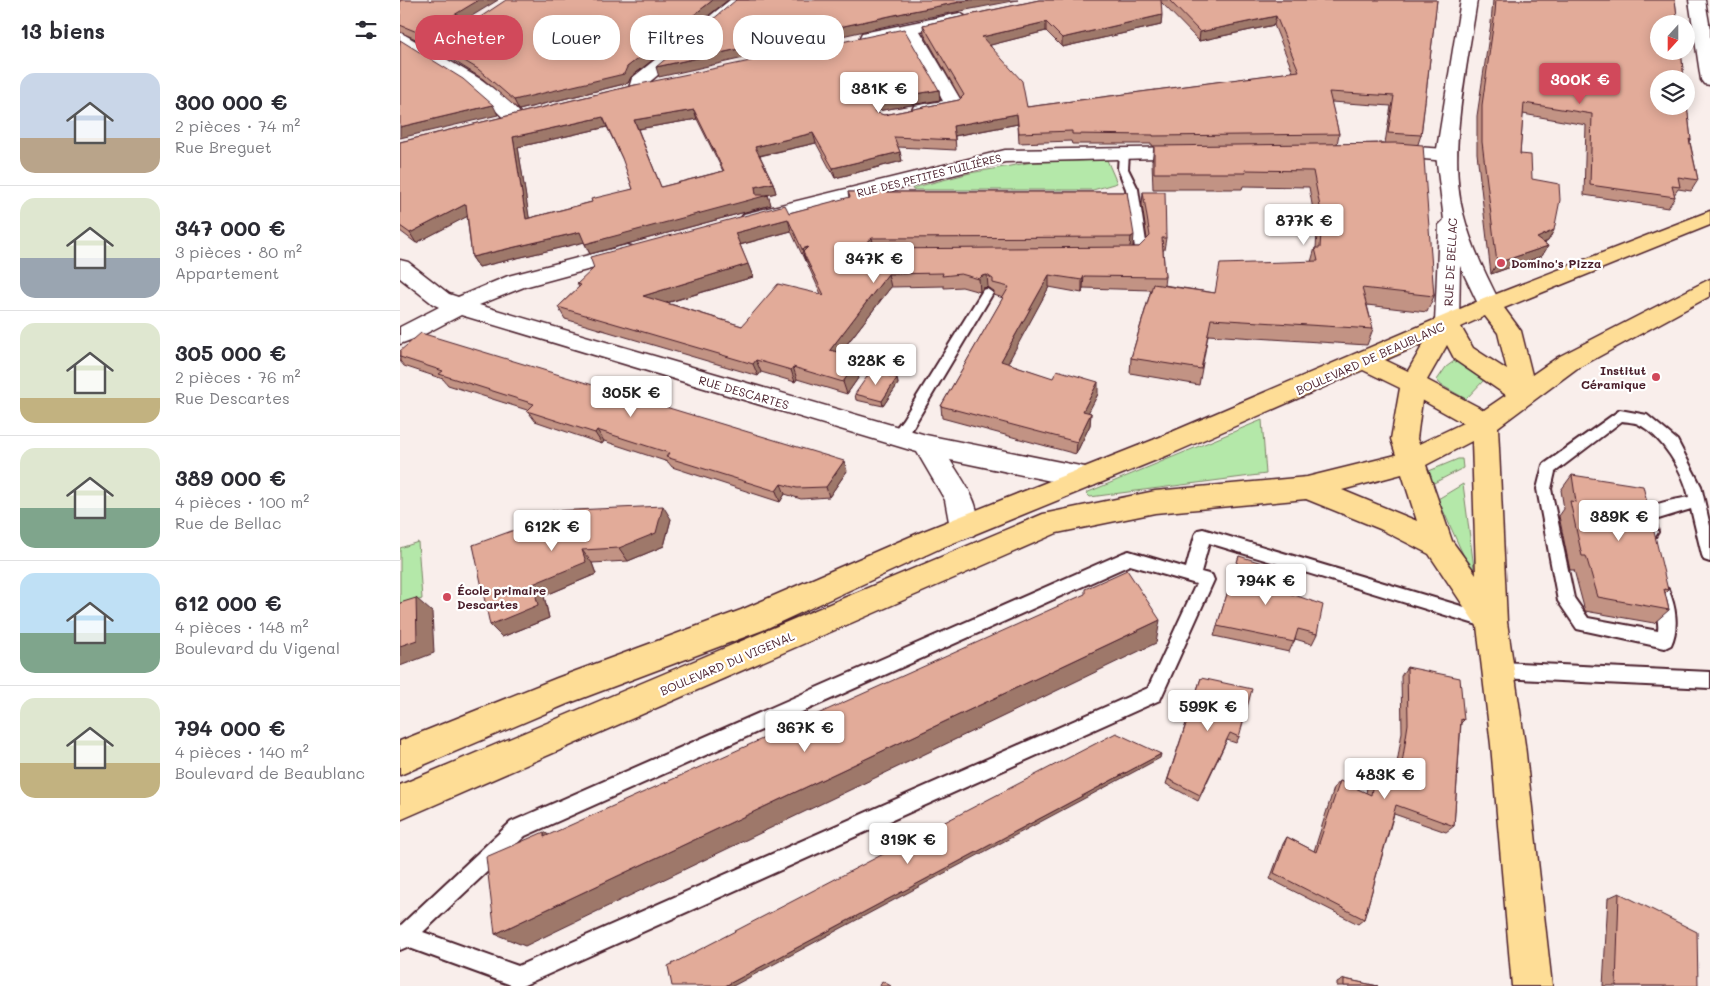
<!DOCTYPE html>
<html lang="fr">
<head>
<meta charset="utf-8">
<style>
  :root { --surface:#fff; --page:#f7f7f7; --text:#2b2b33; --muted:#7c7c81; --line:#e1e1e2; --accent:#d1495b }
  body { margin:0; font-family:Mali,sans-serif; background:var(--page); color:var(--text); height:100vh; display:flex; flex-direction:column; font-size:19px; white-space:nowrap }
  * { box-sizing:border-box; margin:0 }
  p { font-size:16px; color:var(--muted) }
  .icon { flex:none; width:28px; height:28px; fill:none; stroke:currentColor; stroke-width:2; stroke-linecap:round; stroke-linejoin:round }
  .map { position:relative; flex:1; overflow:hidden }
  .side { display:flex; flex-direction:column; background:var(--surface); width:400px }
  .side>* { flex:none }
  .hud { position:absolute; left:15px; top:15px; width:475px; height:45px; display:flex; gap:10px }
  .needle { width:32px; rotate:201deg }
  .controls { position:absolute; left:1250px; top:15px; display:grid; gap:10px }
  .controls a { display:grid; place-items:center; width:45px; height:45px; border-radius:50%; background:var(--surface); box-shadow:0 2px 12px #0003; font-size:25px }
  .price { position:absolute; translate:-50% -42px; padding:0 11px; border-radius:5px; background:#fff; color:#222; font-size:16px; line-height:32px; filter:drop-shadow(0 1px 2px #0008) }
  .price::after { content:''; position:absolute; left:50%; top:30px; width:15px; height:11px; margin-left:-8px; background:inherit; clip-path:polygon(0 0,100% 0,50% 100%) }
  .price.current { background:var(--accent); color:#fff }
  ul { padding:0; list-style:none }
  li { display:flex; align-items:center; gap:15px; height:125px; padding:0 20px }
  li+li { border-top:1px solid var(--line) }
  li span { display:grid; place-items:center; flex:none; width:140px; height:100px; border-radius:15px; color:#555 }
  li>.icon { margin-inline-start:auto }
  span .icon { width:60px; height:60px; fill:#fffc; stroke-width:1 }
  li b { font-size:21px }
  h2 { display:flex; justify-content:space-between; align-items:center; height:60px; padding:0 20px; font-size:21px }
  .tag { padding:0 18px; border-radius:20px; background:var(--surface); box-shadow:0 2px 12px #0003; font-size:18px; line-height:45px }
  .tag.current { background:var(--accent); color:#fff }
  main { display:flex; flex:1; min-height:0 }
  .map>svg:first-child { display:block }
  .green { fill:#b4e8a9; stroke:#7f846a }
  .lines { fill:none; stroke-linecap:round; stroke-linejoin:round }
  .service-casing { stroke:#4a1f2b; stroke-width:4 }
  .minor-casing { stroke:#4a1f2b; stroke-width:3 }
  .secondary-casing { stroke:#4a1f2b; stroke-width:3 }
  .primary-casing { stroke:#4a1f2b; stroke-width:3 }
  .service { fill:#fff; fill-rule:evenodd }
  .minor { fill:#fff; fill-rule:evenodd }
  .secondary { fill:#fff; fill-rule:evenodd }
  .primary { fill:#fedd96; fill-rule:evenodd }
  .wall { fill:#c29384; stroke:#4a1f2b; fill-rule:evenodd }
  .shaded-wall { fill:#9e786b; stroke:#4a1f2b }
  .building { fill:#e2ab99; stroke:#4a1f2b; fill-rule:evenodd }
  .poi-dot { fill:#d1495b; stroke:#fff; stroke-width:2 }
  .labels { text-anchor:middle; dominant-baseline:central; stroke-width:4.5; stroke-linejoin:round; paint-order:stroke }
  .far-street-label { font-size:11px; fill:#4a1f2b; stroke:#fff }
  .street-label { font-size:12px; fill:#4a1f2b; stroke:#fff }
  .poi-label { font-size:12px; font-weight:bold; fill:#4a1f2b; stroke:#fff; text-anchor:start }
</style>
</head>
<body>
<main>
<section class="side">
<h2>13 biens<svg class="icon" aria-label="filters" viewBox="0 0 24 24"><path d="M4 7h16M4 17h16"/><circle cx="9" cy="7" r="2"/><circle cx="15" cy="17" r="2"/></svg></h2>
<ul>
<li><span style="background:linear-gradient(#c9d6e8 65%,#b9a48a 0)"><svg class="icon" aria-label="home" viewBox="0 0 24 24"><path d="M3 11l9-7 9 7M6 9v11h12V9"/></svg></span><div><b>300 000 €</b><p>2 pièces · 74 m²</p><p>Rue Breguet</p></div></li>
<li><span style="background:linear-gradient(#dfe7d0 60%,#9aa5b1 0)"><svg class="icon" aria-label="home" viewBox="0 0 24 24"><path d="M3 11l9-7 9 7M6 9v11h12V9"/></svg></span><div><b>347 000 €</b><p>3 pièces · 80 m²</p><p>Appartement</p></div></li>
<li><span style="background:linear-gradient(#dfe7d0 75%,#c2b280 0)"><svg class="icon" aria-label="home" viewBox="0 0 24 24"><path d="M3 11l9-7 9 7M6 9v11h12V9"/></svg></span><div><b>305 000 €</b><p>2 pièces · 76 m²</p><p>Rue Descartes</p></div></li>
<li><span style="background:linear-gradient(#dfe7d0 60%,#7fa58c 0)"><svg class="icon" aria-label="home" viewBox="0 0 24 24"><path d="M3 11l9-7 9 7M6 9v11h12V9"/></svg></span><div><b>389 000 €</b><p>4 pièces · 100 m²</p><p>Rue de Bellac</p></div></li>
<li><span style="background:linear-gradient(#bfe0f5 60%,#7fa58c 0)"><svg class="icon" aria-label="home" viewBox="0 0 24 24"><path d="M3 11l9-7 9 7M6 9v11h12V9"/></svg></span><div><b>612 000 €</b><p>4 pièces · 148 m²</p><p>Boulevard du Vigenal</p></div></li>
<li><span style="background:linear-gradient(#dfe7d0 65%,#c2b280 0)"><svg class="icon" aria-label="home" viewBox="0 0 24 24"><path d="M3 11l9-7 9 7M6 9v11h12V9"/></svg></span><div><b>794 000 €</b><p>4 pièces · 140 m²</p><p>Boulevard de Beaublanc</p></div></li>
</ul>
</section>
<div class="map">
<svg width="1310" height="986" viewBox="0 0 1310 986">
  <rect width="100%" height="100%" fill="#f9eeeb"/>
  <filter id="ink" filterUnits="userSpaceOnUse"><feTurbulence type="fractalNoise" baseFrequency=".02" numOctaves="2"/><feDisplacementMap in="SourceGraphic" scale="10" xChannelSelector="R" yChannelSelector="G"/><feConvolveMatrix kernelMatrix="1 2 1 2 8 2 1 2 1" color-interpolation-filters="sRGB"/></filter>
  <g filter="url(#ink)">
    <path class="green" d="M707,160L717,183L693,190H513L512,188L570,173L633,162Z
      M1057,359L1085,379L1066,399L1041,385L1037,380L1046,367Z
      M862,420L866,474L690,497L686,493Z
      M1058,459H1062L1063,468L1032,484L1028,477L1029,471Z
      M1063,484L1074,568L1070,570L1038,499Z
      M18,542L22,599L0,607V548Z"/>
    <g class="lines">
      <defs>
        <path id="service" d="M724,150L729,153L728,169L738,189L747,249L734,259L723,258L721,255L735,248L726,189L718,169L719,153Z
          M587,289L593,293L513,427L502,440H492L490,436L503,419L583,290Z
          M1220,410L1247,415L1277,440L1301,486L1310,526V562L1304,560L1302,555L1291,509L1255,520L1258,532L1255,537L1250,538L1245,537L1239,517C1246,503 1275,500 1289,497C1284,472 1261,435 1238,424C1234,422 1227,422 1222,421L1155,472L1151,489L1174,598L1188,618L1258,631C1260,618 1251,601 1256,589L1262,587L1268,589C1276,606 1279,628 1271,645L1265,648L1177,629L1158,601L1137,489L1143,465Z
          M803,529L1088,614L1094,616L1096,621L1094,626L1088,628L809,543L801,572L812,575L814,580L760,700L122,986H114L7,947L0,950V926L111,822L723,553L729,551L786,568L795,535L798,530ZM730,565L796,584L748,688L118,966L23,932L125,836Z
          M1099,662L1310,672V688L1099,678L1093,676L1090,670L1093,664Z"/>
        <path id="minor" d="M330,0H348L247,84L244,92H232L229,88L232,78Z
          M1289,0H1305L1310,29V85L1304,84L1301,80Z
          M560,13L568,18L566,21L520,31L563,104L560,108C547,111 528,117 514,114L512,110L514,106L543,101L505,34L468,42L462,41L460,37L462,33L468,32Z
          M0,32L82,80L109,101L121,114L123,118L121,122H107C77,88 37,69 0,44Z
          M986,145L1046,149L1053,151L1056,155L1053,159L1046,161L979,155L976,151L979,147Z
          M790,147L797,149L800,153L797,157L605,162L351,225L344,224L340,219L344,214L605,150Z
          M227,245L235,247L238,252L235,257L124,287L79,305L526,435L695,469L699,477L695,485L685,488L550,460C563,481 587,510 574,535L564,539L554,535L550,527L545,500L517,452L61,315L21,336L0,344V327L39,307L33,304L0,278V260L8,262L49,294L58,297L108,276Z"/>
        <path id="secondary" d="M1061,0H1077C1068,63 1047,152 1063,213C1071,245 1086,275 1101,305L1097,310L1089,313L1081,310L1060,266L1059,323L1055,329L1047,331L1039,329L1035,323L1039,225L1044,220L1036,155Z"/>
        <path id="primary" d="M1310,211V225L1104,308L1121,331L1132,375L1158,357L1310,279V296L1176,369L1098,427L1107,622L1125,745L1152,986H1112L1091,745L1077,626L1029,554L980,529L906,499L755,513L657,533L0,820V785L643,514L755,491L907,477L996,455L991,439L1000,388L963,370L771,454L541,548L363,630L167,704L0,775V741L157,678L341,610L521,532L753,440L1081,300ZM1085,316L1098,333L1107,370L1073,348L1061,327ZM1024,343L1008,371L985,360ZM1047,345L1055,360L1106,395L1084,410L1027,380ZM1022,400L1063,423L1019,444L1017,439ZM1072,441L1076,574L1052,541L1026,465ZM1002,474L1017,521L942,490Z"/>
      </defs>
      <use href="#service" class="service-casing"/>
      <use href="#minor" class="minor-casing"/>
      <use href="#secondary" class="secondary-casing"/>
      <use href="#primary" class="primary-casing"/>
      <use href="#service" class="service"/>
      <use href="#minor" class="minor"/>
      <use href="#secondary" class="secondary"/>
      <use href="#primary" class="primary"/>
    </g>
    <path class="wall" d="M0,0L30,1L49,30L22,42L0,32Z
      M639,0H1037L1021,135L1018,144L1034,296L1027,312L967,305L973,329L967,345L808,335L799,385L730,373L731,358L751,290L683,288L682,293L649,287L607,363L698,394L688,412L691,413L690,425L676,454L542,418L541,406L603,298L594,295V291L588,287L583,288L580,292L562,287L544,288V286L491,287L440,353L460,358L463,371L447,394L397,379L395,382L361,372L358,376L165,319L158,307L179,287L177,284L389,213L449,198L448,192H727L733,247H739L747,239L742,205L743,192L766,238L764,250H763L765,277L764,285L815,293L911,262L915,248H916L917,233L909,187L843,186L842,189H753L752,162L754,146H752V144H672L671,141L619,143L618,124L555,136L556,150L498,147L500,152L502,161L435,178L416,143L360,156L373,183L376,193L367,195H368L371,205L190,254L184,242L79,267L72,257L67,216L16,243L0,231V142L235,85L539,90L540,100L477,111V113L484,115L559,100L561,99L524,34L523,25ZM761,2L799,41L874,25L893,72L627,107L590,45L646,31L662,47L761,25ZM931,102L991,106L985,143L937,144L939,134ZM297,119L323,171L261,187L238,129ZM207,127L224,162L233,189L192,202L129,218L118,147ZM391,231L405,261H406L421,294L342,326L267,303L353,277L340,245Z
      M1093,0H1275L1291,140L1290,142L1298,180L1291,191L1278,189L1274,195L1275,197L1268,208L1184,195L1186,125L1123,114L1120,154L1154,230L1148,241L1145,243L1148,246L1142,256L1091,274L1077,153V116L1091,23Z
      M58,32L231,77L228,83L119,110L83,79L38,51L33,42Z
      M0,351L447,471L429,497L401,499L385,494L380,502L272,467L268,462L204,441L202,444L135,421L127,410L48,385L43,379L4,366L0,361Z
      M497,378L498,384L483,406L456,400L455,394Z
      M1172,475L1268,590L1265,593L1269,610L1254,623L1185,611L1174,570H1170L1159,516L1164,509L1161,490Z
      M271,519L264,546L228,561L192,563L196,574L144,596L149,618L102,637L73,545Z
      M839,556L860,583L917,634L912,644L895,639L889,652L814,636Z
      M1007,667L1064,720L1061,723L1054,826L1046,832L994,814L964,919L958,924L870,879L883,844L887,837L914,851L934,788L940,781L966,793L969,777L975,769L995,776L1002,732L1001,676Z
      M801,678L839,737L836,743L827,740L798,801L766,784Z
      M1219,893L1298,986H1203L1208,898Z
      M944,979L978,986H937V983Z"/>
    <path class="shaded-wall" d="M79,0H98L49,30L22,42L17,32Z
      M313,0H328L231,77L228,83L119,110L114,100L227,67Z
      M570,0H618L509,21L259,77L256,67L508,12Z
      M762,15L761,25L662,47V38Z
      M876,16L874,25L799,41L800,32Z
      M646,22V31L583,47L582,37Z
      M539,90L540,100L477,111L474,116L473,106L476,101Z
      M93,105L98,115L0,138V127Z
      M294,110L297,119L238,129L234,120Z
      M617,114L618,124L554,136L553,126Z
      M203,117L207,127L118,147L131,229L126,219L113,137Z
      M413,133L416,143L358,156L355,147Z
      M500,152L502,161L435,178L433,168Z
      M373,183L376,193L358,197L368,195L371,205L190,254L185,244L356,195L355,187Z
      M66,204L72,214L16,243L10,233Z
      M388,219L391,231L339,245L335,233Z
      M1154,230L1148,241L1131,248L1137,238Z
      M180,232L185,242L79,267L72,257Z
      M734,235L733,247L730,249L731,237Z
      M472,238L475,250L467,257L465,244Z
      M1148,246L1142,256L1091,274L1097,263Z
      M408,247L403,252L406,261H405L402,249Z
      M348,264L353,277L249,308L243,296Z
      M488,274L491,287L433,362L430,350Z
      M587,275L588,287L583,288L580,292L579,279L582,276Z
      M649,275V287L602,374L601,361Z
      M684,276L683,288L682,293V280Z
      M460,358L463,371L447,394L443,382Z
      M356,360L361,372L358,376L353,364Z
      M393,367L397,379L395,382L391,370Z
      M497,378L498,384L483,406L482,401Z
      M698,382V394L683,423V411Z
      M691,413L690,425L676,454L677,442Z
      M197,430L204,441L202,444L195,433Z
      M444,461L447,471L429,497L426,487Z
      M381,484L385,494L380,502L376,491Z
      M263,506L271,519L264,546L228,561L219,548Z
      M182,550L192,563L196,574L144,596L149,618L102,637L90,625L133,584Z
      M16,598L32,612L34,653L0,666V646Z
      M760,620L756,643L125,946L95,934Z
      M761,754L760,758L333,986H325Z
      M144,832L169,848L144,837Z"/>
    <path class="building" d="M0,0H29L30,1L31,0H79L44,21L17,32L0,25Z
      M106,0H313L227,67L224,74L114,100L78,69L33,42L58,32Z
      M336,0H570L508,12L256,67Z
      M639,0H761L762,15L662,38L646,22L582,37L622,81L627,107L899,71L876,16L800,32L769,0H1037L1021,135L988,133L994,96L929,92L939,134L753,136V135L672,134V131L619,133L617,114L553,126L555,140L494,137L500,152L433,168L413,133L355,147L373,183L355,187L356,195H368L185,244L180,232L72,257L66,204L10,233L0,226V142L235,85L504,29L539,90L476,101L473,106L475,112L484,115L559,100L564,95L523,25ZM294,110L324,171L261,187L234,120ZM203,117L222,158L233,189L191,199L192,202L126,219L113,137Z
      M1096,0H1275L1278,24H1259V51H1281L1284,79H1259V106H1286V97L1291,140L1289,139L1298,180L1278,177L1280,187L1272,186L1275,197L1190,185L1192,114L1124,103L1120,154L1131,155L1132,179L1159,184L1160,200L1154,230L1137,238L1148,246L1097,263L1082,142V105L1095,13Z
      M0,40L63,79L93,105L0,127Z
      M997,143L1023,145L1034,296L962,288L973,329L811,319L801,369L731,358L753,284L815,293L820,264L918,261L915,248H920L922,217L913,171L845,170L846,173H754V146Z
      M448,192H727L734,235L731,237L472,238L465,244L472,249L739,247L750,236L743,192H765L766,238H762L765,277L684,276L682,280L649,275L601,361L653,378L657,370L698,382L683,411L691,413L677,442L541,406L609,287L593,283V279L587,275L582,276L579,279L561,274L542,276L543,273L488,274L430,350L460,358L443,382L393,367L391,370L356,360L353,364L158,307L181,285L177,284L194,268L190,257L385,205L389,213L450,197ZM388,219L402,249L408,247L403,252L424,295L378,284L342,326L243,296L348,264L335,233Z
      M21,333L444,461L426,487L397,488L381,484L376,491L266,457L269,453L197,430L195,433L127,411L134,404L39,374L43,371L0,357V351Z
      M471,371L497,378L482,401L455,394Z
      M1172,475L1243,486L1268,590L1264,589L1269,610L1198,597L1186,556H1182L1170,501L1176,502Z
      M263,506L256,533L219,548L182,550L186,562L133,584L138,605L90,625L73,545L150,517L152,511Z
      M839,556L865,564L860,583L923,605L917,634L898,629L894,642L817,626Z
      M727,570L760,620L95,934L86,857L144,832V837L685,594V589Z
      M16,598L17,640L0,646V603Z
      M1007,667L1060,678L1064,720L1061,719L1054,826L996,805L964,919L874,873L887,837L916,852L940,781L971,795L975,769L1000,777L1008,724Z
      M801,678L852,689L839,737L830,733L800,795L768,779Z
      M716,733L761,754L325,986H272L268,966Z
      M1219,893L1297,932L1298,986H1216Z
      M944,979L978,986H944Z
      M482,981L491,986H480Z"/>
  </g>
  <g class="poi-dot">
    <circle cx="1101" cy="263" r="5"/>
    <circle cx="1256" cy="377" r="5"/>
    <circle cx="47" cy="597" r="5"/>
  </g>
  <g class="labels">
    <g class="far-street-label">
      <text transform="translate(529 175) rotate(-14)">RUE DES PETITES TUILIÈRES</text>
    </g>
    <g class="street-label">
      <text transform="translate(1050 262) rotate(-87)">RUE DE BELLAC</text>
      <text transform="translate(970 358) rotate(-24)">BOULEVARD DE BEAUBLANC</text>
      <text transform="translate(344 392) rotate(16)">RUE DESCARTES</text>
      <text transform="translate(327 663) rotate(-23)">BOULEVARD DU VIGENAL</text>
    </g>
    <g class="poi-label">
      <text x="1111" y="263">Domino's Pizza</text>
      <text x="1246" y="370" text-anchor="end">Institut<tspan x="1246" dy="14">Céramique</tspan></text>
      <text x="57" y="590">École primaire<tspan x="57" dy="14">Descartes</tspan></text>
    </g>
  </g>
</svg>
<div class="controls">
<a><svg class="needle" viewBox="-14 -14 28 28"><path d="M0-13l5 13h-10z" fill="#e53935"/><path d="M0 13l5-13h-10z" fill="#7c7c81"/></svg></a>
<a><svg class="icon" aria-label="layers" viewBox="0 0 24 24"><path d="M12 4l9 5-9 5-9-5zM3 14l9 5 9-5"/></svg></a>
</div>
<b class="price current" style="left:1180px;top:105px">300K €</b>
<b class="price" style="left:479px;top:114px">381K €</b>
<b class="price" style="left:904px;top:246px">877K €</b>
<b class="price" style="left:474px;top:284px">347K €</b>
<b class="price" style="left:476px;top:386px">328K €</b>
<b class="price" style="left:231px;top:418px">305K €</b>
<b class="price" style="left:1219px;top:542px">389K €</b>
<b class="price" style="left:152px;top:552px">612K €</b>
<b class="price" style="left:866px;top:606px">794K €</b>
<b class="price" style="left:808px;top:732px">599K €</b>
<b class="price" style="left:405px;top:753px">367K €</b>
<b class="price" style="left:985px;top:800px">483K €</b>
<b class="price" style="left:508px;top:865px">319K €</b>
<div class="hud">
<a class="tag current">Acheter</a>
<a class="tag">Louer</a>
<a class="tag">Filtres</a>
<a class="tag">Nouveau</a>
</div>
</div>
</main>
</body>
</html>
